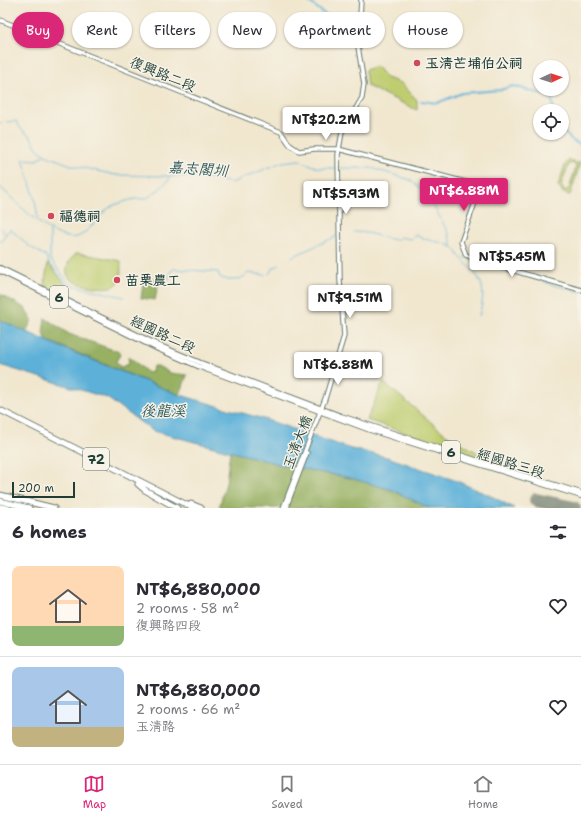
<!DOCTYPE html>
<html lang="en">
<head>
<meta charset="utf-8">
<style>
  :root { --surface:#fff; --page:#f7f7f7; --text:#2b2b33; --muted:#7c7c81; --line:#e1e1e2; --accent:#db2777 }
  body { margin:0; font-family:"Shantell Sans","LXGW WenKai TC",sans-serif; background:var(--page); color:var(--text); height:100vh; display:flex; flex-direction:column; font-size:15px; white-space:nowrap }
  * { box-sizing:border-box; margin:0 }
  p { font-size:13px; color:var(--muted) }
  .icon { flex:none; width:22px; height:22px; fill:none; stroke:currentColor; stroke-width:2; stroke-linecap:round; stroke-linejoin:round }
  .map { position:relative; height:508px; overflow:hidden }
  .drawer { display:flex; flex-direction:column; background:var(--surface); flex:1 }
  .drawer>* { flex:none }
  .top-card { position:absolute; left:12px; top:12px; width:557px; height:36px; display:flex; gap:8px }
  .needle { width:26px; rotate:86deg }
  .tools { position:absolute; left:533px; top:60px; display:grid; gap:8px }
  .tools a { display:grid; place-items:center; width:36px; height:36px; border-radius:50%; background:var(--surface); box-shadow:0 1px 3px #0004; font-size:20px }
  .scale { position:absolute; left:12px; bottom:10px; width:63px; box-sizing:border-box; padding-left:4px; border:2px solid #1f3d34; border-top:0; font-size:11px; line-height:14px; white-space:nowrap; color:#1f3d34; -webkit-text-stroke:3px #f7f3e8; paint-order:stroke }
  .price { position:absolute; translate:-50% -34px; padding:0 9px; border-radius:4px; background:#fff; color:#222; font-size:13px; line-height:26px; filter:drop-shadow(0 1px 2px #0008) }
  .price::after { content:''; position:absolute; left:50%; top:24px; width:12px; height:9px; margin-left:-6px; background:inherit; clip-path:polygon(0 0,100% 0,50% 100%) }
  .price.current { background:var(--accent); color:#fff }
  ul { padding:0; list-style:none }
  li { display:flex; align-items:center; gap:12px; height:100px; padding:0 12px }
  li+li { border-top:1px solid var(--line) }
  li span { display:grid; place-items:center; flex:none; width:112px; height:80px; border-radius:8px; color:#555 }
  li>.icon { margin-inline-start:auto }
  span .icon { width:48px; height:48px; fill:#fffc; stroke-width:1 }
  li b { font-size:17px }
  h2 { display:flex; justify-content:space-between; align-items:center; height:48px; padding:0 12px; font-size:17px }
  .pill { padding:0 14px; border-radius:18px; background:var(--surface); box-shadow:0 1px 3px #0004; font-size:14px; line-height:36px }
  .pill.current { background:var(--accent); color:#fff }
  .dock { display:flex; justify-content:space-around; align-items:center; height:56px; border-top:1px solid var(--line); background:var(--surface); font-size:11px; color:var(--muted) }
  .dock a { display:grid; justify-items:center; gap:2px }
  .dock .current { color:var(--accent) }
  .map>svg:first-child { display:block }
  .green { fill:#bfcd6f; stroke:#6f8552; fill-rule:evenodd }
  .forest { fill:#97b062; stroke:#5b764b }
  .water { fill:#5db1d9; stroke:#3e7786 }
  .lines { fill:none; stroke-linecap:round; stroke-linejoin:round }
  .stream { stroke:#5db1d9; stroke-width:1 }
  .canal { stroke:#5db1d9; stroke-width:2 }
  .runway { stroke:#889282; stroke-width:14 }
  .secondary-casing { stroke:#68786a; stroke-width:5.5 }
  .primary-casing { stroke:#68786a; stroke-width:6 }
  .highway-casing { stroke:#68786a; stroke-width:7 }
  .secondary { stroke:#fff; stroke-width:3.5 }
  .primary { stroke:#fff; stroke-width:4 }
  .highway { stroke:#fff; stroke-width:5 }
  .poi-dot { fill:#d1495b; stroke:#f7f3e8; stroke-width:1.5 }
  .labels { text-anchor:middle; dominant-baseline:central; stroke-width:3; stroke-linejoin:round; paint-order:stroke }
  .shield { fill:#f7f3e8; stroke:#60746a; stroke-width:1 }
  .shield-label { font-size:13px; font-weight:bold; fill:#1f3d34 }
  .poi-label { font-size:14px; font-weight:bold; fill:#1f3d34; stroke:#f7f3e8; text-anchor:start }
  .street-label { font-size:14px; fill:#1f3d34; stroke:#f7f3e8 }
  .water-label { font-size:15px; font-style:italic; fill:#2e5a5d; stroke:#f7f3e8 }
</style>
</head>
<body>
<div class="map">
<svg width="581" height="508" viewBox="0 0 581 508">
  <rect width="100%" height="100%" fill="#f7f3e8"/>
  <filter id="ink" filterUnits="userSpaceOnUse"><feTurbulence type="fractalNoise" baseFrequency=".025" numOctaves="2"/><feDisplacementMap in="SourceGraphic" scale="8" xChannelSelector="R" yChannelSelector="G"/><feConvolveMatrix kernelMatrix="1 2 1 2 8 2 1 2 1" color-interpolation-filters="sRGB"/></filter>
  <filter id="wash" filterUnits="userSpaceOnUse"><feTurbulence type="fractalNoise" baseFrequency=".012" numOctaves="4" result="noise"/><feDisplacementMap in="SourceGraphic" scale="16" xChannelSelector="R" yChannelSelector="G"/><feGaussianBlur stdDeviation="0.9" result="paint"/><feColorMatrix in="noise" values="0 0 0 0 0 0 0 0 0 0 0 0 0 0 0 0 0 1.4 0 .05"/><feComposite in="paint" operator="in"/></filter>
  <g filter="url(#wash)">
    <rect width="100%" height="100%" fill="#f1e7cf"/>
    <path class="green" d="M376,66L386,78L401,83L417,100V110L367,86L365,70Z
      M569,160L574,161L577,164L578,162L580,163L570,195L563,193L558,186L565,165ZM574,163L576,167L569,189L564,191L561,185L569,164Z
      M78,253L121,261C120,269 123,276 118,283C112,292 82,286 73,281C61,274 68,258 78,253Z
      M48,263L65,283L67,296L44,286Z
      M383,382L444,433L485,457L484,459L367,420Z"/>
    <path class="forest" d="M144,278L159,280L155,300L141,298Z
      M0,294L25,308L32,320L26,332L0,320Z
      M45,318L69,334L119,352L120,355L116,361L118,365L121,367L129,364L128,357L131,358L148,373L152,372L153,366H158L170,373L187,375L180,395L48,341L43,333Z
      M230,451L282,465L350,478L392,490L429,508H219L226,483Z"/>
    <path class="water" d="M0,320L70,351L180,395L267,420L351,449L387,457L457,481L493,497L514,508H429L392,490L350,478L282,465L153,431L107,398L0,365Z"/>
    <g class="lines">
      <path class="stream" d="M0,123L16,121L22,130L30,136L37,148L45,155L71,165L115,175L207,177L231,183L282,162L299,160L318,168H337
        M340,168H371L411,180L428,196L448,232L452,246
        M0,187C16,201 60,251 83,234C94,226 102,210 114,205C121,203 128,200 135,199C139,199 143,199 147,198C156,193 164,185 170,178
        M38,219L35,200L23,159L37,160L44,155
        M0,228L6,234L10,229L29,246L47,257L49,263L65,283L68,297
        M50,231V259L70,285L124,297
        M354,232C373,232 379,238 397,240L400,237L410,239L416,235C427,242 438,240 450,246C456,248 457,253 460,257C481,279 488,284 479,316
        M1,242L6,234
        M292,257L337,236
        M463,257L507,271
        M269,274L273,268L279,265
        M528,276L553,285L581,292
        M168,280L171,271L174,269L218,272L220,277C229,282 241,281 248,273L265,275"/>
      <path class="canal" d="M284,0H289
        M307,0L327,16L334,28L369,43
        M421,101L437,103L462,93L500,90L513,86L549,96L552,100L554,111
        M562,130L573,141L581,145"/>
      <path class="runway" d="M536,500L574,508"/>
    </g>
  </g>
  <g filter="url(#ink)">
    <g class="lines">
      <defs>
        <path id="secondary" d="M0,20L281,132L290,145L299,151L314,149H338L481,186L461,242L466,255L480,261L581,290
          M287,505L307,453
          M0,506L9,508
          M283,508L325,399L344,336L340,280L338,155L342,132L362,98L364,84L356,34L360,17L361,0"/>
        <path id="primary" d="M0,268L158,345L201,363L341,416L497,467L581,493
          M0,271L158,349L200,367L370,430L581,496"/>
        <path id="highway" d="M0,410L193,508
          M138,484L145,490L177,508
          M0,495L54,508
          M0,501L29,508
          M191,504L201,508
          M287,508V504"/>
      </defs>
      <use href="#secondary" class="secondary-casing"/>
      <use href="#primary" class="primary-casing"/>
      <use href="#highway" class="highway-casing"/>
      <use href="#secondary" class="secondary"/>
      <use href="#primary" class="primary"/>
      <use href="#highway" class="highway"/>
    </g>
  </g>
  <g class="poi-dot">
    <circle cx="417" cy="63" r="4"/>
    <circle cx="51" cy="216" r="4"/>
    <circle cx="117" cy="280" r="4"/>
  </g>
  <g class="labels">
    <g class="shield">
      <rect x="50" y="286" width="18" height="22" rx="3"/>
      <rect x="442" y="441" width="18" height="22" rx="3"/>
      <rect x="83" y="448" width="26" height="22" rx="3"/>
    </g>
    <g class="shield-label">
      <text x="59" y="297">6</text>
      <text x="451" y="452">6</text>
      <text x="96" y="459">72</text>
    </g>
    <g class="poi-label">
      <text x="425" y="63">玉清芒埔伯公祠</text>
      <text x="59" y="216">福德祠</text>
      <text x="125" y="280">苗栗農工</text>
    </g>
    <g class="street-label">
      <text transform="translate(163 74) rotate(22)">復興路二段</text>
      <text transform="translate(163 334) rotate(25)">經國路二段</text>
      <text transform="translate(297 442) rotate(-69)">玉清大橋</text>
      <text transform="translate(511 463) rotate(17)">經國路三段</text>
    </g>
    <g class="water-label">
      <text transform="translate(198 169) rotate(4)">嘉志閣圳</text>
      <text x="163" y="411">後龍溪</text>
    </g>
  </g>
</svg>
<div class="tools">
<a><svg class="needle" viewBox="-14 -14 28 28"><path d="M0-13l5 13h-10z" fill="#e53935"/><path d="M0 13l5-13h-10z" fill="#7c7c81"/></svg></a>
<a><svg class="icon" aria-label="locate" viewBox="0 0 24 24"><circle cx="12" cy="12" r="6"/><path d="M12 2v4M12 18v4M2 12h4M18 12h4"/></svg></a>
</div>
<div class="scale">200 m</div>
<b class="price" style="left:326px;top:141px">NT$20.2M</b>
<b class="price current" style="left:464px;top:212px">NT$6.88M</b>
<b class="price" style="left:346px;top:215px">NT$5.93M</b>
<b class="price" style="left:512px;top:278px">NT$5.45M</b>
<b class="price" style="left:350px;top:319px">NT$9.51M</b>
<b class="price" style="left:338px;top:386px">NT$6.88M</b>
<div class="top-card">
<a class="pill current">Buy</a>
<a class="pill">Rent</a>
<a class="pill">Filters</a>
<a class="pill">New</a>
<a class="pill">Apartment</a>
<a class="pill">House</a>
</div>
</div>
<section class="drawer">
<h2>6 homes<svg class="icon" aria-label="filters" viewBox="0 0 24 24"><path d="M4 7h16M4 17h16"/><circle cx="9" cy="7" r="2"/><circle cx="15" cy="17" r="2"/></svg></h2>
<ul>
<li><span style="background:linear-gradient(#ffd9b3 75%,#8fb573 0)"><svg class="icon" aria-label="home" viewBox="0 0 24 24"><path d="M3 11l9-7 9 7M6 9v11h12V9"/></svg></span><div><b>NT$6,880,000</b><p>2 rooms · 58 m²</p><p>復興路四段</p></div><svg class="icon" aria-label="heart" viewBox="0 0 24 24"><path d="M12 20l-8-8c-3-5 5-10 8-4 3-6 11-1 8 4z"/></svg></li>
<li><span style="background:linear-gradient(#a9c7e8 75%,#c2b280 0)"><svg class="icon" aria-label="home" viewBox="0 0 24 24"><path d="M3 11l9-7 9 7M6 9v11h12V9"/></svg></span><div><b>NT$6,880,000</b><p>2 rooms · 66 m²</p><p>玉清路</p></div><svg class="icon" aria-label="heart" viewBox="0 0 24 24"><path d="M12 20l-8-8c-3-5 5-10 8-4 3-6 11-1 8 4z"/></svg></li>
</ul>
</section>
<nav class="dock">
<a class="current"><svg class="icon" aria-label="map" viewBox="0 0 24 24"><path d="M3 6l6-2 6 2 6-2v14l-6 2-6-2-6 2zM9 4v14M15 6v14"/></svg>Map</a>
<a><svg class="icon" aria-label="saved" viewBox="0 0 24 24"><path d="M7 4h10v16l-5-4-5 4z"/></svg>Saved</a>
<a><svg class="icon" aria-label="home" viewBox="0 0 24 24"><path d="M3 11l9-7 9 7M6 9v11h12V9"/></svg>Home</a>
</nav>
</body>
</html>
